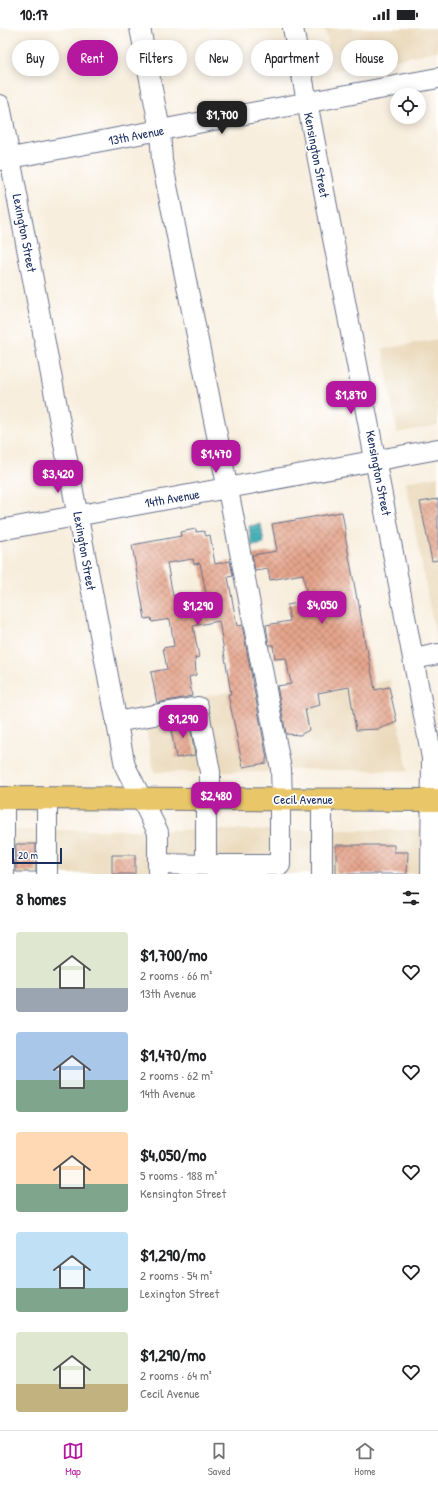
<!DOCTYPE html>
<html lang="en">
<head>
<meta charset="utf-8">
<style>
  :root { --surface:#fff; --page:#f2f2f2; --text:#202124; --muted:#757577; --line:#e0e0e0; --accent:#b5179e }
  body { margin:0; font-family:"Patrick Hand",sans-serif; background:var(--page); color:var(--text); height:100vh; display:flex; flex-direction:column; font-size:15px; white-space:nowrap }
  * { box-sizing:border-box; margin:0 }
  p { font-size:13px; color:var(--muted) }
  .icon { flex:none; width:22px; height:22px; fill:none; stroke:currentColor; stroke-width:2; stroke-linecap:round; stroke-linejoin:round }
  .map { position:relative; height:846px; overflow:hidden }
  .sheet { display:flex; flex-direction:column; background:var(--surface); flex:1 }
  .sheet>* { flex:none }
  .hud { position:absolute; left:12px; top:12px; width:414px; height:36px; display:flex; gap:8px }
  .tools { position:absolute; left:390px; top:60px; display:grid; gap:8px }
  .tools a { display:grid; place-items:center; width:36px; height:36px; border-radius:50%; background:var(--surface); box-shadow:0 2px 10px #0003; font-size:20px }
  .scale { position:absolute; left:12px; bottom:10px; width:50px; box-sizing:border-box; padding-left:4px; border:2px solid #1b2f5e; border-top:0; font-size:11px; line-height:14px; white-space:nowrap; color:#1b2f5e; -webkit-text-stroke:3px #fff; paint-order:stroke }
  .price { position:absolute; translate:-50% -34px; padding:0 9px; border-radius:8px; background:var(--accent); color:#fff; font-size:13px; line-height:26px; filter:drop-shadow(0 1px 2px #0008) }
  .price::after { content:''; position:absolute; left:50%; top:24px; width:12px; height:9px; margin-left:-6px; background:inherit; clip-path:polygon(0 0,100% 0,50% 100%) }
  .price.on { background:#222; color:#fff }
  ul { padding:0; list-style:none }
  li { display:flex; align-items:center; gap:12px; height:100px; padding:0 16px }
  li span { display:grid; place-items:center; flex:none; width:112px; height:80px; border-radius:4px; color:#555 }
  li>.icon { margin-inline-start:auto }
  span .icon { width:48px; height:48px; fill:#fffc; stroke-width:1 }
  li b { font-size:17px }
  h2 { display:flex; justify-content:space-between; align-items:center; height:48px; padding:0 16px; font-size:17px }
  .tag { padding:0 14px; border-radius:18px; background:var(--surface); box-shadow:0 2px 10px #0003; font-size:14px; line-height:36px }
  .tag.on { background:var(--accent); color:#fff }
  .status { display:flex; justify-content:space-between; align-items:center; height:28px; padding:0 20px; background:var(--surface); direction:ltr }
  .status svg { height:11px; fill:currentColor }
  .tab-bar { display:flex; justify-content:space-around; align-items:center; height:56px; border-top:1px solid var(--line); background:var(--surface); font-size:11px; color:var(--muted) }
  .tab-bar a { display:grid; justify-items:center; gap:2px }
  .tab-bar .on { color:var(--accent) }
  .map>svg:first-child { display:block }
  .built { fill:#ead9ba }
  .water { fill:url(#water-rules); stroke:#2c6e8a }
  .building { fill:url(#building-cross-hatch); fill-rule:evenodd }
  .lines { fill:none; stroke-linecap:round; stroke-linejoin:round }
  .minor-casing { stroke:#68728b; stroke-width:22 }
  .major-casing { stroke:#68728b; stroke-width:24 }
  .minor { stroke:#fff; stroke-width:20 }
  .major { stroke:#e9c769; stroke-width:22 }
  .labels { text-anchor:middle; dominant-baseline:central; stroke-width:3.5; stroke-linejoin:round; paint-order:stroke }
  .street-label { font-size:13px; fill:#1b2f5e; stroke:#fff }
</style>
</head>
<body>
<div class="status"><b>10:17</b><svg viewBox="0 0 49 12"><path d="M0 12V9h3v3zM5 12V6h3v6zM10 12V3h3v9zM15 12V0h3v12zM26 1h20v11H26zM47 4h2v5h-2z"/></svg></div>
<div class="map">
<svg width="438" height="846" viewBox="0 0 438 846">
  <defs>
    <pattern id="water-rules" width="6" height="5" patternUnits="userSpaceOnUse"><rect width="6" height="5" fill="#3caeb5"/><path d="M0 2.5h6" fill="none" stroke="#328e96"/></pattern>
    <pattern id="building-cross-hatch" width="8" height="8" patternUnits="userSpaceOnUse"><rect width="8" height="8" fill="#e5a48b"/><path d="M0 0l8 8M0 8l8-8" fill="none" stroke="#b98675"/></pattern>
  </defs>
  <rect width="100%" height="100%" fill="#fff"/>
  <filter id="ink" filterUnits="userSpaceOnUse"><feTurbulence type="fractalNoise" baseFrequency=".025" numOctaves="2"/><feDisplacementMap in="SourceGraphic" scale="8" xChannelSelector="R" yChannelSelector="G"/><feConvolveMatrix kernelMatrix="1 2 1 2 8 2 1 2 1" color-interpolation-filters="sRGB"/></filter>
  <filter id="wash" filterUnits="userSpaceOnUse"><feTurbulence type="fractalNoise" baseFrequency=".012" numOctaves="4" result="noise"/><feDisplacementMap in="SourceGraphic" scale="16" xChannelSelector="R" yChannelSelector="G"/><feGaussianBlur stdDeviation="0.9" result="paint"/><feColorMatrix in="noise" values="0 0 0 0 0 0 0 0 0 0 0 0 0 0 0 0 0 1.4 0 .05"/><feComposite in="paint" operator="in"/></filter>
  <g filter="url(#wash)">
    <rect width="100%" height="100%" fill="#f8eede"/>
    <path class="built" d="M325,0H438V23L333,43Z
      M438,311V397L397,405L383,321Z
      M438,448V622L406,454Z
      M390,652L408,743L273,741L267,744H154L142,681L265,657L269,676Z
      M0,802H438V846H0Z"/>
    <path class="water" d="M261,496L264,516L252,518L249,498Z"/>
    <g id="blocks">
      <path class="building" d="M438,471V532L432,533L420,474Z
        M342,484L346,507H345L357,571H358L366,621L367,620L375,662L389,659L397,694L379,701L356,702L349,659L318,665L320,677L305,681L309,702L300,707L286,706L277,658L291,656L286,630L275,631L273,617H269L266,597L290,593L287,577L308,573L303,546L270,552L268,541L255,543L252,527L277,523L272,496Z
        M196,501V504L204,503L206,508L210,507L215,536L230,533L233,548L228,549L237,598L242,597L267,731H266V735L243,739L228,666H231L219,593L193,598L199,629L195,630L196,647L189,649L192,668L157,675L151,644L167,641L163,620L174,618L170,591L152,594L151,590L145,591L132,517L181,508L180,504ZM193,531L194,536L200,535L207,570L178,575L176,567L173,568L167,535Z
        M189,692L195,727L176,730L170,696Z
        M16,816H36V844H16Z
        M336,817H394V824H408L407,846H336Z
        M112,827H135V846H112Z"/>
    </g>
  </g>
  <g filter="url(#ink)">
    <use href="#blocks" fill-opacity="0" stroke="#68728b" stroke-width="1"/>
    <g class="lines">
      <defs>
        <path id="minor" d="M140,0L160,102L162,133L233,487L281,741L282,771
          M293,0L432,730L431,846
          M0,77L125,738L158,804V846
          M0,132L438,50
          M0,502L438,421
          M414,631L438,626
          M116,694L198,679L210,744V771
          M4,770V846
          M47,770V846
          M206,771V837H280V771
          M158,836L206,837
          M322,846V771"/>
        <path id="major" d="M0,770L438,772"/>
      </defs>
      <use href="#minor" class="minor-casing"/>
      <use href="#major" class="major-casing"/>
      <use href="#minor" class="minor"/>
      <use href="#major" class="major"/>
    </g>
  </g>
  <g class="labels">
    <g class="street-label">
      <text transform="translate(136 107) rotate(-11)">13th Avenue</text>
      <text transform="translate(317 127) rotate(79)">Kensington Street</text>
      <text transform="translate(25 205) rotate(79)">Lexington Street</text>
      <text transform="translate(379 445) rotate(79)">Kensington Street</text>
      <text transform="translate(172 470) rotate(-10)">14th Avenue</text>
      <text transform="translate(85 523) rotate(80)">Lexington Street</text>
      <text x="303" y="771">Cecil Avenue</text>
    </g>
  </g>
</svg>
<div class="tools">
<a><svg class="icon" aria-label="locate" viewBox="0 0 24 24"><circle cx="12" cy="12" r="6"/><path d="M12 2v4M12 18v4M2 12h4M18 12h4"/></svg></a>
</div>
<div class="scale">20 m</div>
<b class="price on" style="left:222px;top:107px">$1,700</b>
<b class="price" style="left:351px;top:387px">$1,870</b>
<b class="price" style="left:216px;top:446px">$1,470</b>
<b class="price" style="left:58px;top:466px">$3,420</b>
<b class="price" style="left:322px;top:597px">$4,050</b>
<b class="price" style="left:198px;top:598px">$1,290</b>
<b class="price" style="left:183px;top:711px">$1,290</b>
<b class="price" style="left:216px;top:788px">$2,480</b>
<div class="hud">
<a class="tag">Buy</a>
<a class="tag on">Rent</a>
<a class="tag">Filters</a>
<a class="tag">New</a>
<a class="tag">Apartment</a>
<a class="tag">House</a>
</div>
</div>
<section class="sheet">
<h2>8 homes<svg class="icon" aria-label="filters" viewBox="0 0 24 24"><path d="M4 7h16M4 17h16"/><circle cx="9" cy="7" r="2"/><circle cx="15" cy="17" r="2"/></svg></h2>
<ul>
<li><span style="background:linear-gradient(#dfe7d0 70%,#9aa5b1 0)"><svg class="icon" aria-label="home" viewBox="0 0 24 24"><path d="M3 11l9-7 9 7M6 9v11h12V9"/></svg></span><div><b>$1,700/mo</b><p>2 rooms · 66 m²</p><p>13th Avenue</p></div><svg class="icon" aria-label="heart" viewBox="0 0 24 24"><path d="M12 20l-8-8c-3-5 5-10 8-4 3-6 11-1 8 4z"/></svg></li>
<li><span style="background:linear-gradient(#a9c7e8 60%,#7fa58c 0)"><svg class="icon" aria-label="home" viewBox="0 0 24 24"><path d="M3 11l9-7 9 7M6 9v11h12V9"/></svg></span><div><b>$1,470/mo</b><p>2 rooms · 62 m²</p><p>14th Avenue</p></div><svg class="icon" aria-label="heart" viewBox="0 0 24 24"><path d="M12 20l-8-8c-3-5 5-10 8-4 3-6 11-1 8 4z"/></svg></li>
<li><span style="background:linear-gradient(#ffd9b3 65%,#7fa58c 0)"><svg class="icon" aria-label="home" viewBox="0 0 24 24"><path d="M3 11l9-7 9 7M6 9v11h12V9"/></svg></span><div><b>$4,050/mo</b><p>5 rooms · 188 m²</p><p>Kensington Street</p></div><svg class="icon" aria-label="heart" viewBox="0 0 24 24"><path d="M12 20l-8-8c-3-5 5-10 8-4 3-6 11-1 8 4z"/></svg></li>
<li><span style="background:linear-gradient(#bfe0f5 70%,#7fa58c 0)"><svg class="icon" aria-label="home" viewBox="0 0 24 24"><path d="M3 11l9-7 9 7M6 9v11h12V9"/></svg></span><div><b>$1,290/mo</b><p>2 rooms · 54 m²</p><p>Lexington Street</p></div><svg class="icon" aria-label="heart" viewBox="0 0 24 24"><path d="M12 20l-8-8c-3-5 5-10 8-4 3-6 11-1 8 4z"/></svg></li>
<li><span style="background:linear-gradient(#dfe7d0 65%,#c2b280 0)"><svg class="icon" aria-label="home" viewBox="0 0 24 24"><path d="M3 11l9-7 9 7M6 9v11h12V9"/></svg></span><div><b>$1,290/mo</b><p>2 rooms · 64 m²</p><p>Cecil Avenue</p></div><svg class="icon" aria-label="heart" viewBox="0 0 24 24"><path d="M12 20l-8-8c-3-5 5-10 8-4 3-6 11-1 8 4z"/></svg></li>
</ul>
</section>
<nav class="tab-bar">
<a class="on"><svg class="icon" aria-label="map" viewBox="0 0 24 24"><path d="M3 6l6-2 6 2 6-2v14l-6 2-6-2-6 2zM9 4v14M15 6v14"/></svg>Map</a>
<a><svg class="icon" aria-label="saved" viewBox="0 0 24 24"><path d="M7 4h10v16l-5-4-5 4z"/></svg>Saved</a>
<a><svg class="icon" aria-label="home" viewBox="0 0 24 24"><path d="M3 11l9-7 9 7M6 9v11h12V9"/></svg>Home</a>
</nav>
</body>
</html>
